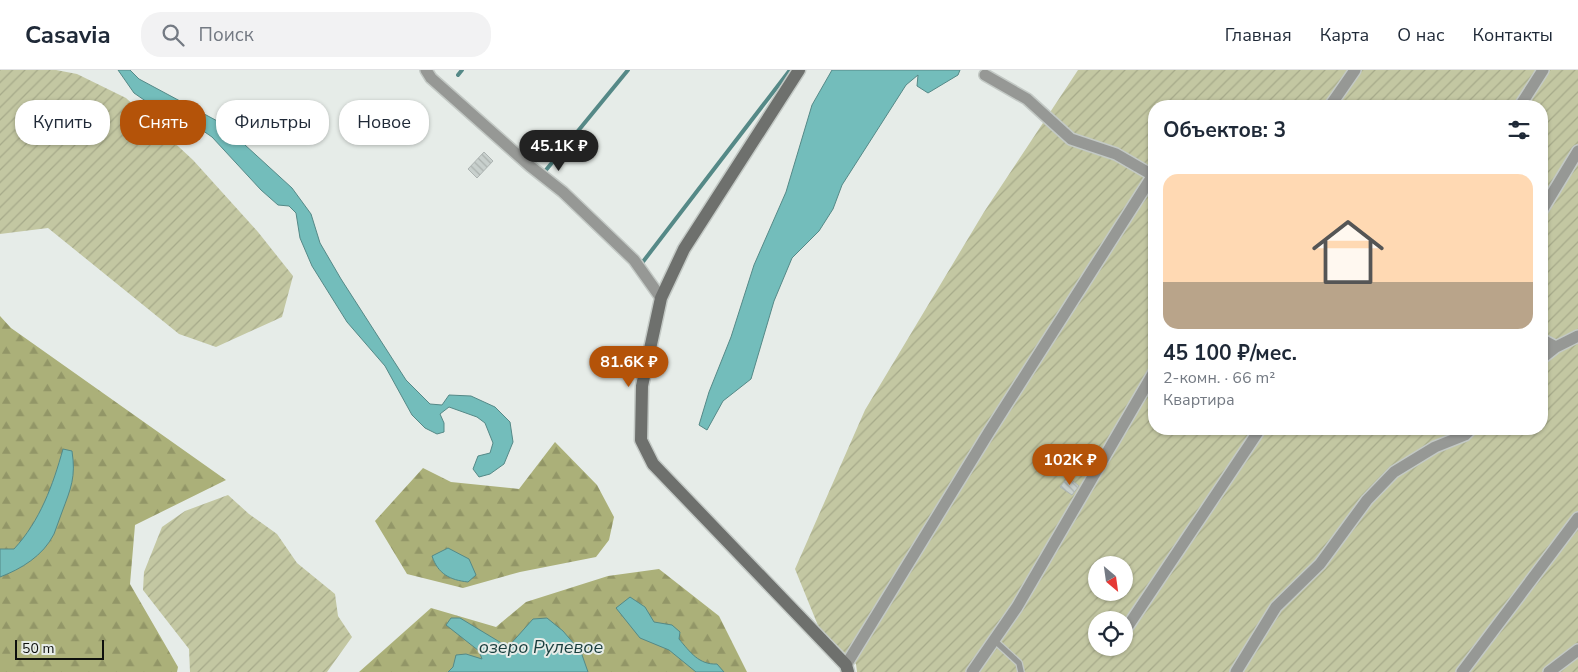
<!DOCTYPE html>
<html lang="ru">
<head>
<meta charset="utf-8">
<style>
  :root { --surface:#fff; --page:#f2f2f3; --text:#1f2937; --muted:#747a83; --line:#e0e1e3; --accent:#b45309 }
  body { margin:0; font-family:"Nunito Sans",sans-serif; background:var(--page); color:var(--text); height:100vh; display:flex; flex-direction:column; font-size:19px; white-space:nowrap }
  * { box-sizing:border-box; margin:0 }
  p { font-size:16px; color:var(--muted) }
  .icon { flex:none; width:28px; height:28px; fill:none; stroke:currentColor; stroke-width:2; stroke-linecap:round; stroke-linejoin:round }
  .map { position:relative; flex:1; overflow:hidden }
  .sheet { position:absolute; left:1148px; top:30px; width:400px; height:335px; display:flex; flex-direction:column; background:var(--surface); border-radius:20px; box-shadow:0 1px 4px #0004 }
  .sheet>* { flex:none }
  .guide { position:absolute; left:15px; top:30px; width:475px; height:45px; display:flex; gap:10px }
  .needle { width:32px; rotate:151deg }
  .tools { position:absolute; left:1088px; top:486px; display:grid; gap:10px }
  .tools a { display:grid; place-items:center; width:45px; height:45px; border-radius:50%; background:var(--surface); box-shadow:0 1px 4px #0004; font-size:25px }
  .scale { position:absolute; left:15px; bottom:12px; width:89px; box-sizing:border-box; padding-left:5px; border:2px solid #0e100e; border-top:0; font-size:14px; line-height:18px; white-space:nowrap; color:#0e100e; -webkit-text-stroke:4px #e6ece8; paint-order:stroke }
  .price { position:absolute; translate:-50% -42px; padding:0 11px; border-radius:18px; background:var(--accent); color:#fff; font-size:16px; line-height:32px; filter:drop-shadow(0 1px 2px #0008) }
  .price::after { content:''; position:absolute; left:50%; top:30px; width:15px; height:11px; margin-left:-8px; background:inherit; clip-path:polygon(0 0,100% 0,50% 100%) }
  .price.on { background:#222; color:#fff }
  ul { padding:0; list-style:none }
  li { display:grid; align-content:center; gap:10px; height:265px; padding:0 15px }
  li span { display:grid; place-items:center; height:155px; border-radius:15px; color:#555 }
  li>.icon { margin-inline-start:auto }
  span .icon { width:90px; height:90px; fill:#fffc; stroke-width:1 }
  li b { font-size:21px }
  h2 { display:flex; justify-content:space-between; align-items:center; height:60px; padding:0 15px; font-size:21px }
  .pill { padding:0 18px; border-radius:20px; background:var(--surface); box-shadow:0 1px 4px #0004; font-size:18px; line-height:45px }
  .pill.on { background:var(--accent); color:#fff }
  header { display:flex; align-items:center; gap:30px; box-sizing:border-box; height:70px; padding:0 25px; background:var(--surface); border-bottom:1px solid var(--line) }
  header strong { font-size:24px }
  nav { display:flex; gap:28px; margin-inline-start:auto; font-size:18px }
  .search { width:350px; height:45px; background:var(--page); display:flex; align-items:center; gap:12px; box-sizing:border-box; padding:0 18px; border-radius:20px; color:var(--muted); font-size:19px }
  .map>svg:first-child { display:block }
  .forest { fill:url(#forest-firs) }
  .garden { fill:url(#garden-furrows); fill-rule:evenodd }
  .water { fill:#73bdbb; stroke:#558987 }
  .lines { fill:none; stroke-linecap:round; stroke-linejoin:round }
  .stream { stroke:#558987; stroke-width:4 }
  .building { fill:url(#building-back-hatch); stroke:#adb4b2 }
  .lane-casing { stroke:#c3c9c5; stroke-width:8 }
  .street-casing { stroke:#c3c9c5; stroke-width:14 }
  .secondary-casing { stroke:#c3c9c5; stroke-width:15 }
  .lane { stroke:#969895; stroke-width:5.5 }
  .street { stroke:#969895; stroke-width:11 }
  .secondary { stroke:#6e706d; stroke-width:12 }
  .labels { text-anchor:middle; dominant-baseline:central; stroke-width:4; stroke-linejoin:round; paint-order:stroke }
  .water-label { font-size:18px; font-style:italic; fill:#1a3e3d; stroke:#e6ece8 }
</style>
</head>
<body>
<header>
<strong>Casavia</strong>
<div class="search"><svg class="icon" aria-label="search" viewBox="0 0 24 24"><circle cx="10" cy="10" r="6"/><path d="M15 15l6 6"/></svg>Поиск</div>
<nav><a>Главная</a><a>Карта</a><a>О нас</a><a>Контакты</a></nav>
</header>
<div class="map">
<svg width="1578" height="602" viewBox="0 0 1578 602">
  <defs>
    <pattern id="forest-firs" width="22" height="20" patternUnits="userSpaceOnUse" patternTransform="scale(1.25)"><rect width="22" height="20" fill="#abb079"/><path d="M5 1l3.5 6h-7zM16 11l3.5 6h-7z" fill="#929667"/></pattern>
    <pattern id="garden-furrows" width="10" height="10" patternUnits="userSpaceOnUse" patternTransform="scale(1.25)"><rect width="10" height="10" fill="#c3c7a2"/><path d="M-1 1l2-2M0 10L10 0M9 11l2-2" fill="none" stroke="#a6aa8a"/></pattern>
    <pattern id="building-back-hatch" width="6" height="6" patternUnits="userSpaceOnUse" patternTransform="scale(1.25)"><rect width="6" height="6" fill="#c8d0cd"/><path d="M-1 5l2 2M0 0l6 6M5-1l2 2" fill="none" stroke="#abb2af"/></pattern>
  </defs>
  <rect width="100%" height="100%" fill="#e6ece8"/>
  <path class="forest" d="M0,246L11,258L226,410L135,455L130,514L178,597L177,602H0Z
    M555,372L597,415L614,447L609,470L596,487L520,502L463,518L407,504L375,451L423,398L451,412L519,419Z
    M659,499L719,546L747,602H359L431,538L496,557L526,532L608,506Z"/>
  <path class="garden" d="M0,0H56L77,4L126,28L193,90L258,162L293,206L282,247L216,277L179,264L48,158L0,164Z
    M1078,0H1578V602H857L856,594L819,558L795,499L865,340L984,142ZM1154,36H1541V359H1154ZM1096,495H1124V522H1096ZM1096,550H1124V578H1096Z
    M228,425L249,444L277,464L297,493L335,524L338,546L352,567L327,602H190L189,579L143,520L144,502L162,457L185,441Z"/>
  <path class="water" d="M118,0H130L139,9L221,53L292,118L311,144L320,173L341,209L406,310L430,334L442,335L449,325L471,326L495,337L510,352L513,372L504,394L490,404L479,407L473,399L478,386L490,383L493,373L485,353L477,347L449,337L440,344L444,353V362L437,364L425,358L412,345L385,296L347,252L312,196L300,168L296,143L289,136L278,135L261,120L212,67L199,58L178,51L160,41L134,23Z
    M832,0H960L958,5L928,23L917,16L918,5L906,15L842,115L833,139L819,161L792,188L774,231L751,309L723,331L707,360L699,355L709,322L731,267L754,195L786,122L812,35Z
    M63,379L72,381C76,407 71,418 62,442C59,449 57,457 54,464C43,486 21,499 0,507V479H14C40,451 53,415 63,379Z
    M448,478L469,489L476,505L468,512C450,510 438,504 432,486Z
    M630,527L645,537L654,552L672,555L680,562L679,569C690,582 699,595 717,594L724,602H696L669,580L640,568L616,538Z
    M451,548H460L508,577L533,549L547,548L563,561L581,582L588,602H448L453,597L456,585L466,584L482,589L479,581L446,555Z"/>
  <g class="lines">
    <path class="stream" d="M458,5L462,0
      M546,100L628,0
      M642,193L790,0"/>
  </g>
  <path class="building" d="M484,82L493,91L477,108L468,99Z
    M1154,275V287L1148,283Z
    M1068,407L1079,416L1072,425L1060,417Z"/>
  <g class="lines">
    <defs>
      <path id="lane" d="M994,570L1019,593L1021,602"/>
      <path id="street" d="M426,0L431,8L530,96L563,122L634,190L661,228
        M985,5L1027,29L1071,69L1116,84L1154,106
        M1330,36L1355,0
        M1520,36L1543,0
        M1541,142L1578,81
        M1541,269L1556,277
        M1541,289L1556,277L1578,266
        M1128,556L1260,359
        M846,595L989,362L1153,105
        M972,602L1017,537L1154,302
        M1236,602L1276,537L1320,494L1367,430L1394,402L1435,377L1465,365L1471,359
        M1462,602L1578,448
        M1549,602L1578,580"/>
      <path id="secondary" d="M799,0L684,179L661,228L642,316L641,370L653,394L846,595L848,602"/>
    </defs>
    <use href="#lane" class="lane-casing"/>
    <use href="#street" class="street-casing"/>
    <use href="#secondary" class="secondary-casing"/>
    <use href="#lane" class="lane"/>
    <use href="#street" class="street"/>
    <use href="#secondary" class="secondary"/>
  </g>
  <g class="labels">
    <g class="water-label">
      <text x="541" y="577">озеро Рулевое</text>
    </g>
  </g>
</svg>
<div class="tools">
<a><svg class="needle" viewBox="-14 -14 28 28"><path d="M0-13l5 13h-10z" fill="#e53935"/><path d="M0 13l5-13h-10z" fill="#747a83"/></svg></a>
<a><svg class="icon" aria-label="locate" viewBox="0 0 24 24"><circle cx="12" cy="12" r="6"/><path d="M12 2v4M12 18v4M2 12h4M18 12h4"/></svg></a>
</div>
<div class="scale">50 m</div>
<b class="price on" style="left:559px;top:102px">45.1K ₽</b>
<b class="price" style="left:629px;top:318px">81.6K ₽</b>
<b class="price" style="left:1070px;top:416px">102K ₽</b>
<div class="guide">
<a class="pill">Купить</a>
<a class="pill on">Снять</a>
<a class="pill">Фильтры</a>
<a class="pill">Новое</a>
</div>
<section class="sheet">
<h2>Объектов: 3<svg class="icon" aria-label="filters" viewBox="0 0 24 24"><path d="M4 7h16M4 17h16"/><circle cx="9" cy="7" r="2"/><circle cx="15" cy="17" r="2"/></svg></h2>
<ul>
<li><span style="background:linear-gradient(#ffd9b3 70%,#b9a48a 0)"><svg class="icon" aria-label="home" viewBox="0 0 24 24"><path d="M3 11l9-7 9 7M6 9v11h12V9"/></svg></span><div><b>45 100 ₽/мес.</b><p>2-комн. · 66 m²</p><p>Квартира</p></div></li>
</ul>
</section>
</div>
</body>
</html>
